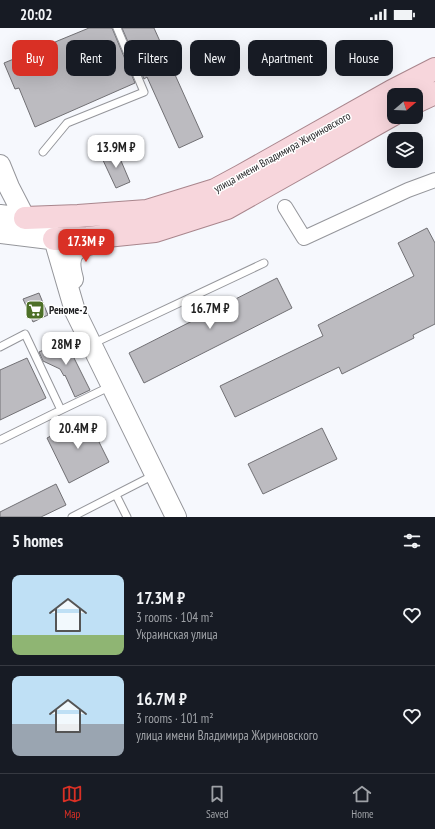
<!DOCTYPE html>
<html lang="en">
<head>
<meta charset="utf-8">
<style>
  :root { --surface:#171b24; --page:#20242c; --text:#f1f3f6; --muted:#9ea1a6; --line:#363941; --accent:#d93025 }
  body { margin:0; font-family:"PT Sans Narrow",sans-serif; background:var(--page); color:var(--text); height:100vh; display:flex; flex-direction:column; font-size:15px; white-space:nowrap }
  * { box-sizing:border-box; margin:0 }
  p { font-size:13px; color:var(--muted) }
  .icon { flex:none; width:22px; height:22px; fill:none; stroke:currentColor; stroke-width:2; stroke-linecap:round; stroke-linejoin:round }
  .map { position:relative; height:489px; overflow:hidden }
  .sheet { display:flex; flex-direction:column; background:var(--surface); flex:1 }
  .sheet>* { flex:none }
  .guide { position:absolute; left:12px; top:12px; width:411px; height:36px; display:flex; gap:8px }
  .needle { width:26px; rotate:71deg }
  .controls { position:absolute; left:387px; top:60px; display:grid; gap:8px }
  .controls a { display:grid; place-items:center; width:36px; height:36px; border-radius:8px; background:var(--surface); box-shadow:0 4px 16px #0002; font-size:20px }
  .price { position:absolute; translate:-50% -34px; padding:0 9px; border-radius:8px; background:#fff; color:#222; font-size:13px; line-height:26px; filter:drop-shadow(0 1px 2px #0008) }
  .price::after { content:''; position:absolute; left:50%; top:24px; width:12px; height:9px; margin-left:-6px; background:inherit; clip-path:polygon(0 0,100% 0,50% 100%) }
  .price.on { background:var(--accent); color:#fff }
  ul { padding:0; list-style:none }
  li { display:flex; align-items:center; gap:12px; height:100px; padding:0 12px }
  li+li { border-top:1px solid var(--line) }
  li span { display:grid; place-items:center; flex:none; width:112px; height:80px; border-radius:8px; color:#555 }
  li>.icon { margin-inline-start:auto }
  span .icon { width:48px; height:48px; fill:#fffc; stroke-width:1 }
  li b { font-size:17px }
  h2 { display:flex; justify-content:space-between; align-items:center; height:48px; padding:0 12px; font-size:17px }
  .chip { padding:0 14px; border-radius:8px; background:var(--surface); box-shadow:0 4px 16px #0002; font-size:14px; line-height:36px }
  .chip.on { background:var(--accent); color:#fff }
  .status { display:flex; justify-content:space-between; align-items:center; height:28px; padding:0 20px; background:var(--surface); direction:ltr }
  .status svg { height:11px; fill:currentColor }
  .menu { display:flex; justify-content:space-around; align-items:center; height:56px; border-top:1px solid var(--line); background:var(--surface); font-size:11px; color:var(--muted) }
  .menu a { display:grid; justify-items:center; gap:2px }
  .menu .on { color:var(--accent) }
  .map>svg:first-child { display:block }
  .building { fill:#bcbbc0; stroke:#717074 }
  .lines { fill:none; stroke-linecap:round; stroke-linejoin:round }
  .lane-casing { stroke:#95969b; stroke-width:9 }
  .street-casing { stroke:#95969b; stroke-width:16 }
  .secondary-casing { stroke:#95969b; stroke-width:22 }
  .primary-casing { stroke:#a9868d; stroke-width:24 }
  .lane { stroke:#fff; stroke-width:7 }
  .street { stroke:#fff; stroke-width:14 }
  .secondary { stroke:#fff; stroke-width:20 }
  .primary { stroke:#f7d6dc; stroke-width:22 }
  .labels { text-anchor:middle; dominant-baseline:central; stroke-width:3; stroke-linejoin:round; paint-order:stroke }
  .street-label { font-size:11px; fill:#232426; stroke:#fff }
  .poi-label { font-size:11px; font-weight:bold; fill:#232426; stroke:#fff; text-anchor:start }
</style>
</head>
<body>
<div class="status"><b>20:02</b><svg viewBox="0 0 49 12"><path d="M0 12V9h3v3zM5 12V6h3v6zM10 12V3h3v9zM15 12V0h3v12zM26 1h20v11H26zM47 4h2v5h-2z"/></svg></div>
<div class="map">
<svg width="435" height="489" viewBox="0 0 435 489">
  <rect width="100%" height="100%" fill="#f6f8fd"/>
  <path class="building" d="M89,0H112L135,55L35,99L19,60L15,61L4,35Z
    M122,0H154L203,109L179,120L147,49L144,51Z
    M116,121L130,154L116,160L101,128Z
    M427,200L435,215V296L413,307L414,310L342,346L339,339L235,389L220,358L323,308L318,297L414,248L398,215Z
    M277,250L292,280L144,355L129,325Z
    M39,265L48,287L33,294L23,271Z
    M65,312L90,362L75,369L65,347L64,348L60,341L43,333L39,324Z
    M27,330L46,370L0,392V342Z
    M87,390L109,434L69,455L47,410Z
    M322,400L337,431L263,466L248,436Z
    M56,456L66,477L41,489H0V484Z"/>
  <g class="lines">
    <defs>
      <path id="lane" d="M43,124L67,95L144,64L117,0
        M92,316L264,235
        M0,319L25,306L61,382L111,358
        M0,412L61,382
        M116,467L127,489
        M72,489L154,447"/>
      <path id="street" d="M285,179L304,210L408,162L435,152"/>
      <path id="secondary" d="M0,137L9,159L25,190L33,197L48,203L54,211L75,283L176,489
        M0,187L25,190
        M0,205L50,211
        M73,251C65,222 76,218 103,214"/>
      <path id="primary" d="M416,74L435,65
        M25,190L78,188L147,183L215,162L241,148L392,63L435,41
        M54,211L87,210L155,203L227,180L394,86"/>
    </defs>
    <use href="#lane" class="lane-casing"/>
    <use href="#street" class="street-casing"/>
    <use href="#secondary" class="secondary-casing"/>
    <use href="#primary" class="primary-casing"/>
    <use href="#lane" class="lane"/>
    <use href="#street" class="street"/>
    <use href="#secondary" class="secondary"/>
    <use href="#primary" class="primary"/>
  </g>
  <defs>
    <symbol id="supermarket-square" viewBox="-11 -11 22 22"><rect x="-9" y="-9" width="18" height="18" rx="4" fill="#4d7028" stroke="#fff"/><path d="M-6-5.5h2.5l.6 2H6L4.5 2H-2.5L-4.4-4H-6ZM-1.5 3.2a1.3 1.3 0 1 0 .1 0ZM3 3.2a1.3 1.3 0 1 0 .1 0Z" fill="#fff"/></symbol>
  </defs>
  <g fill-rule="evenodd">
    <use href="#supermarket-square" x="24" y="271" width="22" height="22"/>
  </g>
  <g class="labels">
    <g class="street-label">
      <text transform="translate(282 124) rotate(-29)">улица имени Владимира Жириновского</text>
    </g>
    <g class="poi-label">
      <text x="49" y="282">Реноме-2</text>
    </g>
  </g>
</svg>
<div class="controls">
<a><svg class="needle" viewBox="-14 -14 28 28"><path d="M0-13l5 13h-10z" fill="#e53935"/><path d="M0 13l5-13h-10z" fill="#9ea1a6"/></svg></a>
<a><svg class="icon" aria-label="layers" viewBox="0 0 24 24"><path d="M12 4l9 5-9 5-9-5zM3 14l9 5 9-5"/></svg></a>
</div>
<b class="price" style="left:116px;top:141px">13.9M ₽</b>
<b class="price on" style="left:86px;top:235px">17.3M ₽</b>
<b class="price" style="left:210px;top:302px">16.7M ₽</b>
<b class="price" style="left:66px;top:338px">28M ₽</b>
<b class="price" style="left:78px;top:422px">20.4M ₽</b>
<div class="guide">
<a class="chip on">Buy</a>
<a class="chip">Rent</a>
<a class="chip">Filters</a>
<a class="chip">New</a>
<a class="chip">Apartment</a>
<a class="chip">House</a>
</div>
</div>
<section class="sheet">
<h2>5 homes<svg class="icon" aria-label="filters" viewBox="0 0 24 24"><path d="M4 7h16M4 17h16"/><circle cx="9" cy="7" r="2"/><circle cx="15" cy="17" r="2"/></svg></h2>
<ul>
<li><span style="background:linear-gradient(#bfe0f5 75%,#8fb573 0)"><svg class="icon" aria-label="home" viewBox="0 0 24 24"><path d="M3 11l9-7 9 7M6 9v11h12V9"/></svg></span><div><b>17.3M ₽</b><p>3 rooms · 104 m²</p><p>Украинская улица</p></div><svg class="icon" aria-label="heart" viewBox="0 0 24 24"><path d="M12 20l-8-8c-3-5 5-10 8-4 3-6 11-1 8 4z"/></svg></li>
<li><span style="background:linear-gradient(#bfe0f5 60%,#9aa5b1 0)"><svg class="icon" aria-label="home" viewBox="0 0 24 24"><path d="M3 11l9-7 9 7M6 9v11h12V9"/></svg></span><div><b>16.7M ₽</b><p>3 rooms · 101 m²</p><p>улица имени Владимира Жириновского</p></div><svg class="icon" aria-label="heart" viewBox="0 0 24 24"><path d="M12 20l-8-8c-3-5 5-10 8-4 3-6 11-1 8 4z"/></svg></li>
</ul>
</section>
<nav class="menu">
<a class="on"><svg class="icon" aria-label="map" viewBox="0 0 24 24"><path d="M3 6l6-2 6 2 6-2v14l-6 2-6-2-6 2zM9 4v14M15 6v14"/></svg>Map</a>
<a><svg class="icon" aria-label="saved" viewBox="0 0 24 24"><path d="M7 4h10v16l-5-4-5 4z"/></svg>Saved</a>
<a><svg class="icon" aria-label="home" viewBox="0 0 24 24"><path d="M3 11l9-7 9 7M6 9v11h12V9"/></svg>Home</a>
</nav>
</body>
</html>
